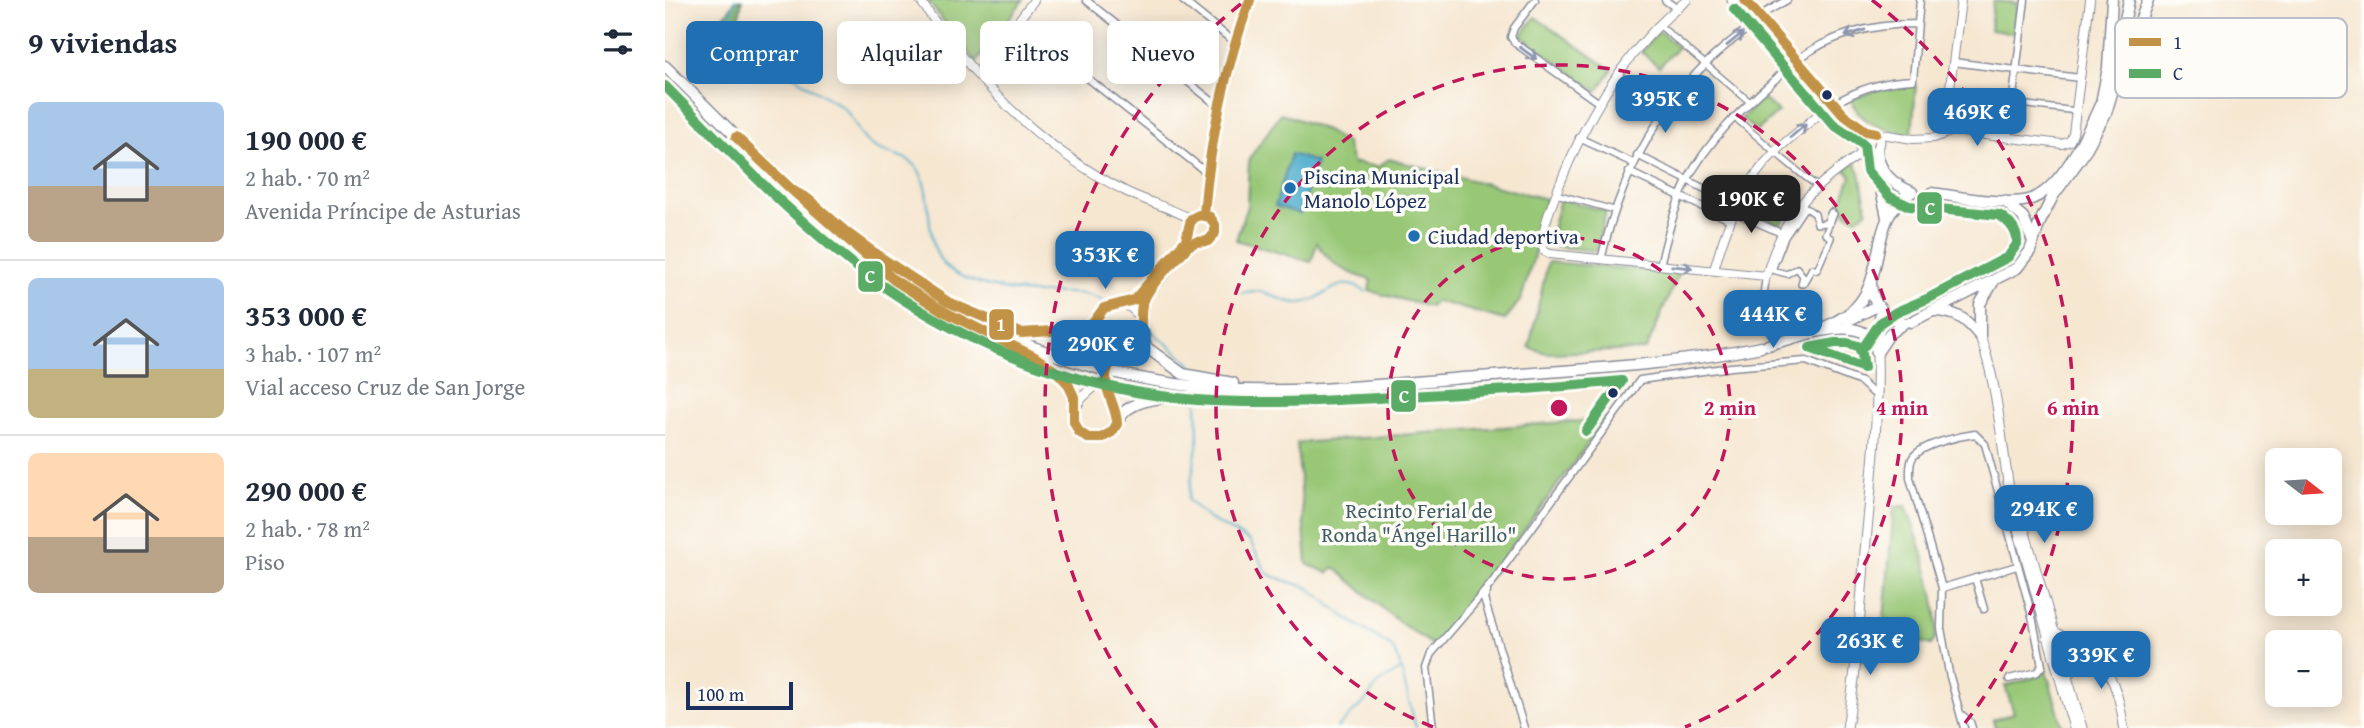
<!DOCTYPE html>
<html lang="es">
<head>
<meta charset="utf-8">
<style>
  :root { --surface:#fff; --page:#f2f2f3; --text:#1f2937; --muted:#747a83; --line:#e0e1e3; --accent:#1f6fb2 }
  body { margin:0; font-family:"Gentium Book Plus",serif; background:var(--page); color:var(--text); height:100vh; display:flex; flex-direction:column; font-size:26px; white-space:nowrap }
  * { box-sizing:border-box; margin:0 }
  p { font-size:23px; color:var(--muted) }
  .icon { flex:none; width:38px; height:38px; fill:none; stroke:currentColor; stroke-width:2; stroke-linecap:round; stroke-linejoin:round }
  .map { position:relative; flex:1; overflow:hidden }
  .panel { display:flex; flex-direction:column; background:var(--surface); width:665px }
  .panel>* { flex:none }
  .hud { position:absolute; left:21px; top:21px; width:665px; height:63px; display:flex; gap:14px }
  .needle { width:46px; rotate:107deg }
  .fabs { position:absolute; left:1600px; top:448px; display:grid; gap:14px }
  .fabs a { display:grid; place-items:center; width:77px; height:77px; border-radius:10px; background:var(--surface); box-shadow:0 4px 18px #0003; font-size:35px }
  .scale { position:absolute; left:21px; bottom:18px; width:107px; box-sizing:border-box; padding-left:7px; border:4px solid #1b2f5e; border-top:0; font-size:19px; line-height:24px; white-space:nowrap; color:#1b2f5e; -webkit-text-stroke:5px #fdfcf7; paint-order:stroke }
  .price { position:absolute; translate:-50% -60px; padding:0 16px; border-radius:14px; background:var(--accent); color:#fff; font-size:23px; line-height:46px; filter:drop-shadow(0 2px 4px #0008) }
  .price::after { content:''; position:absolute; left:50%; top:42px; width:21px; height:16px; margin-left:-10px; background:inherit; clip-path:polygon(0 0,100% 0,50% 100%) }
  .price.active { background:#222; color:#fff }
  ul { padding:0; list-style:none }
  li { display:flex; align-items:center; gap:21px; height:175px; padding:0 28px }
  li+li { border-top:2px solid var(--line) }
  li span { display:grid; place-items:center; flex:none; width:196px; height:140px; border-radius:10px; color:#555 }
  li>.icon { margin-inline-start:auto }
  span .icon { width:84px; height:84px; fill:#fffc; stroke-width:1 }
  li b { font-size:30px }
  h2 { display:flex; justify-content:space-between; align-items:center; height:84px; padding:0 28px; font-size:30px }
  .tag { padding:0 24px; border-radius:10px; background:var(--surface); box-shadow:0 4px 18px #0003; font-size:24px; line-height:63px }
  .tag.active { background:var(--accent); color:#fff }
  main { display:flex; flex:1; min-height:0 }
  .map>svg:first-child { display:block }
  .green { fill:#98c776; stroke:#5a7b6a; stroke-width:2 }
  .forest { fill:#7aac67; stroke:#4a6e62; stroke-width:2 }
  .water { fill:#4caccb; stroke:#346e94; stroke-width:2 }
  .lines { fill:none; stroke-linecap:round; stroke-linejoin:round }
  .stream { stroke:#4caccb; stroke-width:2 }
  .pedestrian-casing { stroke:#888b98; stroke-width:8 }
  .minor-casing { stroke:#888b98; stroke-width:9 }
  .tertiary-casing { stroke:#888b98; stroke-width:10 }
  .secondary-casing { stroke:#888b98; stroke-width:11 }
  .primary-casing { stroke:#888b98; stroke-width:13 }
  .pedestrian { stroke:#fff; stroke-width:5 }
  .minor { stroke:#fff; stroke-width:6 }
  .tertiary { stroke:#fff; stroke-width:8 }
  .secondary { stroke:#fff; stroke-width:9 }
  .primary { stroke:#fff; stroke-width:10 }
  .bus-1-casing { stroke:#fdfcf7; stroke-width:16 }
  .bus-2-casing { stroke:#fdfcf7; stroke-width:16 }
  .bus-1 { stroke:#c29346; stroke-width:10 }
  .bus-2 { stroke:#5aab66; stroke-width:10 }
  .oneway { stroke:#8d97ae }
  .ring { fill:none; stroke:#c2185b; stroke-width:3.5; stroke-dasharray:12 9 }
  .bus-dot { fill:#1b2f5e; stroke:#fdfcf7; stroke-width:2.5 }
  .poi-dot { fill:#1f6fb2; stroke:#fdfcf7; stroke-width:2.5 }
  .labels { text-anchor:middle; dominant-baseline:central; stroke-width:7; stroke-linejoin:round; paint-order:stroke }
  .poi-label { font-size:21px; fill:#1b2f5e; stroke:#fdfcf7; text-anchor:start }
  .park-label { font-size:21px; fill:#405d65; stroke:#fdfcf7 }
  .key { fill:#fdfcf7; stroke:#b9bec9; stroke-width:2 }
  .key-label { font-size:19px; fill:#1b2f5e }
  .centre { fill:#c2185b; stroke:#fdfcf7; stroke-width:3.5 }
  .ring-label { font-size:21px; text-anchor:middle; font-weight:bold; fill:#c2185b; stroke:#fdfcf7; stroke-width:7; stroke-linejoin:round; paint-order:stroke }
  .line-badge { stroke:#fdfcf7; stroke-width:2.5 }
  .badge-label { font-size:19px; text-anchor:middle; font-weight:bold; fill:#fff }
</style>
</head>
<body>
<main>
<section class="panel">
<h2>9 viviendas<svg class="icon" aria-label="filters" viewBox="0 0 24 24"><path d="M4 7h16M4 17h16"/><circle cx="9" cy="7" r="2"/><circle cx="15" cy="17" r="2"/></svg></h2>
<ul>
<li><span style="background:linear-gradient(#a9c7e8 60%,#b9a48a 0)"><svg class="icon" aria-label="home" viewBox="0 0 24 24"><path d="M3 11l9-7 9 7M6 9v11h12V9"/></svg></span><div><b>190 000 €</b><p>2 hab. · 70 m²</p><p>Avenida Príncipe de Asturias</p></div></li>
<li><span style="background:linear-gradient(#a9c7e8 65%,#c2b280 0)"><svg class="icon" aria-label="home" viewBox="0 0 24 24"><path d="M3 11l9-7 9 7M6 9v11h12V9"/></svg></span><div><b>353 000 €</b><p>3 hab. · 107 m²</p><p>Vial acceso Cruz de San Jorge</p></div></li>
<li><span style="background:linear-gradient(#ffd9b3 60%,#b9a48a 0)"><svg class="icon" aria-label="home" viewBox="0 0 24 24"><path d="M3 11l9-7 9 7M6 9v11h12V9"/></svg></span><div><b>290 000 €</b><p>2 hab. · 78 m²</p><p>Piso</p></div></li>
</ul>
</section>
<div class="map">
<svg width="1699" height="728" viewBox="0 0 1699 728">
  <rect width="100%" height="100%" fill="#fdfcf7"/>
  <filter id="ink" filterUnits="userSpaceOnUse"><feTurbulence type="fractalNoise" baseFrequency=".0143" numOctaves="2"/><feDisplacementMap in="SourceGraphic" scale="14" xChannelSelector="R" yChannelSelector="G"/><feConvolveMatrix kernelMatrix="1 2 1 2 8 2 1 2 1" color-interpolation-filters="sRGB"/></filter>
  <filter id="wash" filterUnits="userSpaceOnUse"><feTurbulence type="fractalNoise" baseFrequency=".00686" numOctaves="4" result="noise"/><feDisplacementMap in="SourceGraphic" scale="28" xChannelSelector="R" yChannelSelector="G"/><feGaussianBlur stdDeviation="1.57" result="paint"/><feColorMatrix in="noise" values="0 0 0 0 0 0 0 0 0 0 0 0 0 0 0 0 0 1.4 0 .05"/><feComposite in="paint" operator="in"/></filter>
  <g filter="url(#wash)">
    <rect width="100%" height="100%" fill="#f6e7d1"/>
    <path class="green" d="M262,0H358L311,62Z
      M1328,1L1352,3L1349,33L1325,30Z
      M870,17L947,70L932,91L856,36Z
      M994,31L1013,47L994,67L976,52Z
      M1236,86H1251L1247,134C1223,132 1195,125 1186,100L1211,90Z
      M1098,98L1113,112L1092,131L1076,119Z
      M616,113L658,129L681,143L688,165L691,163L713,167L724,159L881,199L868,259L856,299L840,320L771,301L765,307L704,291L706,280C682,273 665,265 652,243L646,262L571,240L582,206L584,159Z
      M1190,163L1195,172L1202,212L1192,218L1183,215L1175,206L1186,176L1180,169Z
      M1096,182L1129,203L1115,225L1079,208Z
      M895,199L941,211L931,251L883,246Z
      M883,262L1014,273L981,350L881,353L864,347Z
      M941,419L824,578L769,646L734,622L669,567L663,573L642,564L632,443Z
      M1241,506C1251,531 1285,625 1266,645L1259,643L1219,618L1229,507Z
      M1381,670L1398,728H1330L1328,720L1349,713L1340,686L1374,676Z"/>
    <path class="forest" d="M70,0H77L73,26L75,31L67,40L50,30C56,15 66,12 70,0Z"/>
    <path class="water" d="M626,154L651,162L635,214L610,206Z"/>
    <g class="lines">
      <path class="stream" d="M71,0L59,28L61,33C68,39 77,39 85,43C106,54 123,71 141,84C153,93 166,99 177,107C191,118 192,136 206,145C220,155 243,154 253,169C270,196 257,250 284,269C304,284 345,292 370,293C394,294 417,289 438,301
        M576,293C581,292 587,291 592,291C607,293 620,304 635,303C661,302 671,271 701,292
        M484,329L525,363L529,370
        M532,401L533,440L523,500L544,519L585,541L601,572L607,576L644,588L677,615L727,647L734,662L751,728
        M672,728L700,701L713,684L735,670"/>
    </g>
  </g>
  <g filter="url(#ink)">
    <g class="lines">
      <defs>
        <path id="pedestrian" d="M994,25L1085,102
          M953,75L1002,109
          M1284,95L1411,111
          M1069,117C1097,140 1122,164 1152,186
          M891,194L949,210
          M1140,207L1150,214L1152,224L1161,223L1166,212L1169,214L1160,234L1166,238L1152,270L1147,268L1138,284H1136L1138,276L1132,268L1122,274L1107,270L1120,237Z"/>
        <path id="minor" d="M421,0L553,106
          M517,0L569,42
          M870,0L849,28L846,37L850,43L934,103
          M1000,0L1011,8
          M1094,16L1122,0
          M352,22L542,173
          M1132,60C1166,34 1210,24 1253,24
          M1288,62L1415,78
          M1169,104C1193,89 1219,81 1248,80L1255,0
          M1343,137L1360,0
          M914,138L968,163
          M972,155L1072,205
          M964,172L1065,220
          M1069,212L1116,233
          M936,260C958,164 1005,82 1088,25
          M995,265C1002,237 1009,209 1021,183C1045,135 1085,102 1124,67
          M1095,322L1101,276
          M1320,444L1367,616L1377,666L1372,672L1344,679
          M1310,578L1319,609
          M1277,588L1352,566
          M822,592L819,599L859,728
          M1296,714L1305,722L1307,728
          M768,728L761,668L766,654L826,584L975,380L1066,367L1141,361L1196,382L1208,393H1213
          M1299,728L1284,673L1276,628L1277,588L1245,478C1245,471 1244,463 1248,457C1258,444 1294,436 1310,434L1320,444"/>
        <path id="tertiary" d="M255,0C308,79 376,149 462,192C483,202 506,208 526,219
          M1022,0C959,50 919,121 891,194C885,210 874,235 879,251L885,254L1101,276C1119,213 1145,187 1199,152
          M312,75L369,0
          M1282,131L1280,127L1296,0
          M1211,133L1248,139L1269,138L1287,131L1397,144L1405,141L1408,134L1425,0
          M1049,270C1061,226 1078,183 1111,151C1127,135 1145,123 1161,108
          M1421,648C1447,667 1455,697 1459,728"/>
        <path id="secondary" d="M1067,0L1180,130L1193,139
          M1080,0L1179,115L1201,131L1211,133C1217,139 1216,146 1209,152H1199L1194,146L1193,139
          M539,214C544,141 558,69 585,0
          M452,303C471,305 484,323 471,340C465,348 452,354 444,362C437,340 417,311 452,303Z
          M460,304L477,293L521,240L523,225L526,219L539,214C549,218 553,226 549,236L539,243L527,239L523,232
          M475,317L479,298L527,244
          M1315,336C1336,393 1336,456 1349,515L1409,728
          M440,379C442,385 442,393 445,399C448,407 453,410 452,419C448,455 391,434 412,404C416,397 432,384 440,379Z
          M1356,519L1417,728
          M1389,631L1406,642L1421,648
          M1405,673L1406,658L1412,650
          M1182,728C1192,670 1195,611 1200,552C1206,485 1214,420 1212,353"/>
        <path id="primary" d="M0,66L122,187L197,252
          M1455,74L1483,0
          M1437,98L1443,68L1447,0
          M1212,149C1213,172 1228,184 1247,192
          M1202,153L1215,185L1222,217
          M1266,193C1291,196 1340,206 1363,200C1399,191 1427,122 1441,92
          M1339,201L1358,217L1368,242
          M193,249C307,331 417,379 558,389C642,394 728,383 812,377C907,370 1003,366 1096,347
          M1206,283C1207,305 1219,317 1239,323
          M1270,311C1292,312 1301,319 1314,335
          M318,319L356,333L367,334L419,329L427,324L434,314
          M1182,321L1212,306
          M1246,322L1352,268L1365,251L1375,222L1388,196L1418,155L1441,113L1447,93L1448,77L1464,0
          M477,326L481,347L518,374L568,383
          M1148,333C1162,326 1179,319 1191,307C1223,273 1202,218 1247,192
          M1315,336V304L1330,279
          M1103,345C1126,339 1173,322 1195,331C1202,333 1206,340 1211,346
          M349,347C376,361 402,372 412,404
          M1213,351L1225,333L1239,323
          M1212,353L1211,346L1216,311
          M451,426C455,417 459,410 468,406C498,389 582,398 619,396"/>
      </defs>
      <use href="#pedestrian" class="pedestrian-casing"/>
      <use href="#minor" class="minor-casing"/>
      <use href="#tertiary" class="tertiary-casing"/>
      <use href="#secondary" class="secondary-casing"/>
      <use href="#primary" class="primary-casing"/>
      <use href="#pedestrian" class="pedestrian"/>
      <use href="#minor" class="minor"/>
      <use href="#tertiary" class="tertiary"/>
      <use href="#secondary" class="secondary"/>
      <use href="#primary" class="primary"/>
      <defs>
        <path id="bus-1" d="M1080,0L1179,115L1201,131L1211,133
          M71,137L127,190
          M71,137L127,190
          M127,190L143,199L181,232L215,257L283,302L356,333L419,329L427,324L439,308L469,300L521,240L526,219L534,215L545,217L550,225V233L543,241L531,242L523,246C509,263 486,281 478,302C473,314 480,328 472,339C463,351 446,354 442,370C437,390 452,405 452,424L447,432L436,438H423L414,432L409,422V397L403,384L393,373L370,357L278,311L229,280Z
          M539,214C545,140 559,70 585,0"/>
        <path id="bus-2" d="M1069,9L1168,124L1199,145L1202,171L1225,197L1244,206L1334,215C1345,222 1353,231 1352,244L1343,257L1264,298L1231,312L1215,323L1200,345
          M0,86C68,154 136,228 215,284C308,349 418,391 532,400C603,405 673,400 744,396C815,392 886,388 957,381L921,431
          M1170,343H1182L1193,346L1197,354L1199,368L1145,348Z"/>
      </defs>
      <use href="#bus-1" class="bus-1-casing"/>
      <use href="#bus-2" class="bus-2-casing"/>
      <use href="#bus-1" class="bus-1"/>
      <use href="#bus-2" class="bus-2"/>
    </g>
    <defs><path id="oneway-shaft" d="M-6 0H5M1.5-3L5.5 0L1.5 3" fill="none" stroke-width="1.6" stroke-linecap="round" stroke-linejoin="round" transform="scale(1.75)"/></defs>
    <g class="oneway">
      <use href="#oneway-shaft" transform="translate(1190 33) rotate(163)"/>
      <use href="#oneway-shaft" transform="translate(1070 39) rotate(-39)"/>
      <use href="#oneway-shaft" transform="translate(863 53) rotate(36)"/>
      <use href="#oneway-shaft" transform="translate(1133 131) rotate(-40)"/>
      <use href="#oneway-shaft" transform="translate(1017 267) rotate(6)"/>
    </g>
  </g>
  <g class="ring">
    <circle cx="894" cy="408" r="171"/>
    <path d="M768 727A343 343 0 1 1 1020 727"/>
    <path d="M492 728A514 514 0 0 1 581 0M1207 0A514 514 0 0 1 1296 728"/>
  </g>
  <g class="bus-dot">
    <circle cx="1162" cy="95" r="6"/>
    <circle cx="948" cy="393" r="6"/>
  </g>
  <g class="poi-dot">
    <circle cx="625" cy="188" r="7"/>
    <circle cx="749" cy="236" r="7"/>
  </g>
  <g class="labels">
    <g class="poi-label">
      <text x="639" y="176">Piscina Municipal<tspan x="639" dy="24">Manolo López</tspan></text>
      <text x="763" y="236">Ciudad deportiva</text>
    </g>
    <g class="park-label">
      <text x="754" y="510">Recinto Ferial de<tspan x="754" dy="24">Ronda "Ángel Harillo"</tspan></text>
    </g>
  </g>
  <rect x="1450" y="18" width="232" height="80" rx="10" class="key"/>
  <rect x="1464" y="38" width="32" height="8" fill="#c29346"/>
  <rect x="1464" y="69" width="32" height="9" fill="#5aab66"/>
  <g class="key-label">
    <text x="1508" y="49">1</text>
    <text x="1508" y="80">C</text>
  </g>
  <circle cx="894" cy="408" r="10" class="centre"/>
  <g class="ring-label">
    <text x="1065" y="415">2 min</text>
    <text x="1237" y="415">4 min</text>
    <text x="1408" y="415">6 min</text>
  </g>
  <g class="line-badge">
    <rect x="1251" y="191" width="27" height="34" rx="7" fill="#5aab66"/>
    <rect x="192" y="260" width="27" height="33" rx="7" fill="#5aab66"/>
    <rect x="323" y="308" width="27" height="33" rx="7" fill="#c29346"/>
    <rect x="725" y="379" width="27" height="34" rx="7" fill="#5aab66"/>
  </g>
  <g class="badge-label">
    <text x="1265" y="215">C</text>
    <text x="205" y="283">C</text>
    <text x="336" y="331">1</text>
    <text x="739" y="403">C</text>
  </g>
</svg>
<div class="fabs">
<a><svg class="needle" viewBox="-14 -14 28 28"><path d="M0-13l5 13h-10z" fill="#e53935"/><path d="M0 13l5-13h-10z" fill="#747a83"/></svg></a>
<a>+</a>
<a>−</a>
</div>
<div class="scale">100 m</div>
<b class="price" style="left:1000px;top:135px">395K €</b>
<b class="price" style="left:1312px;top:148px">469K €</b>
<b class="price active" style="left:1086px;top:235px">190K €</b>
<b class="price" style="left:440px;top:291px">353K €</b>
<b class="price" style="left:1108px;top:350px">444K €</b>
<b class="price" style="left:436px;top:380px">290K €</b>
<b class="price" style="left:1379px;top:545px">294K €</b>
<b class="price" style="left:1205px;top:677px">263K €</b>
<b class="price" style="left:1436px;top:691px">339K €</b>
<div class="hud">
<a class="tag active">Comprar</a>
<a class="tag">Alquilar</a>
<a class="tag">Filtros</a>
<a class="tag">Nuevo</a>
</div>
</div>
</main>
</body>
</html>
